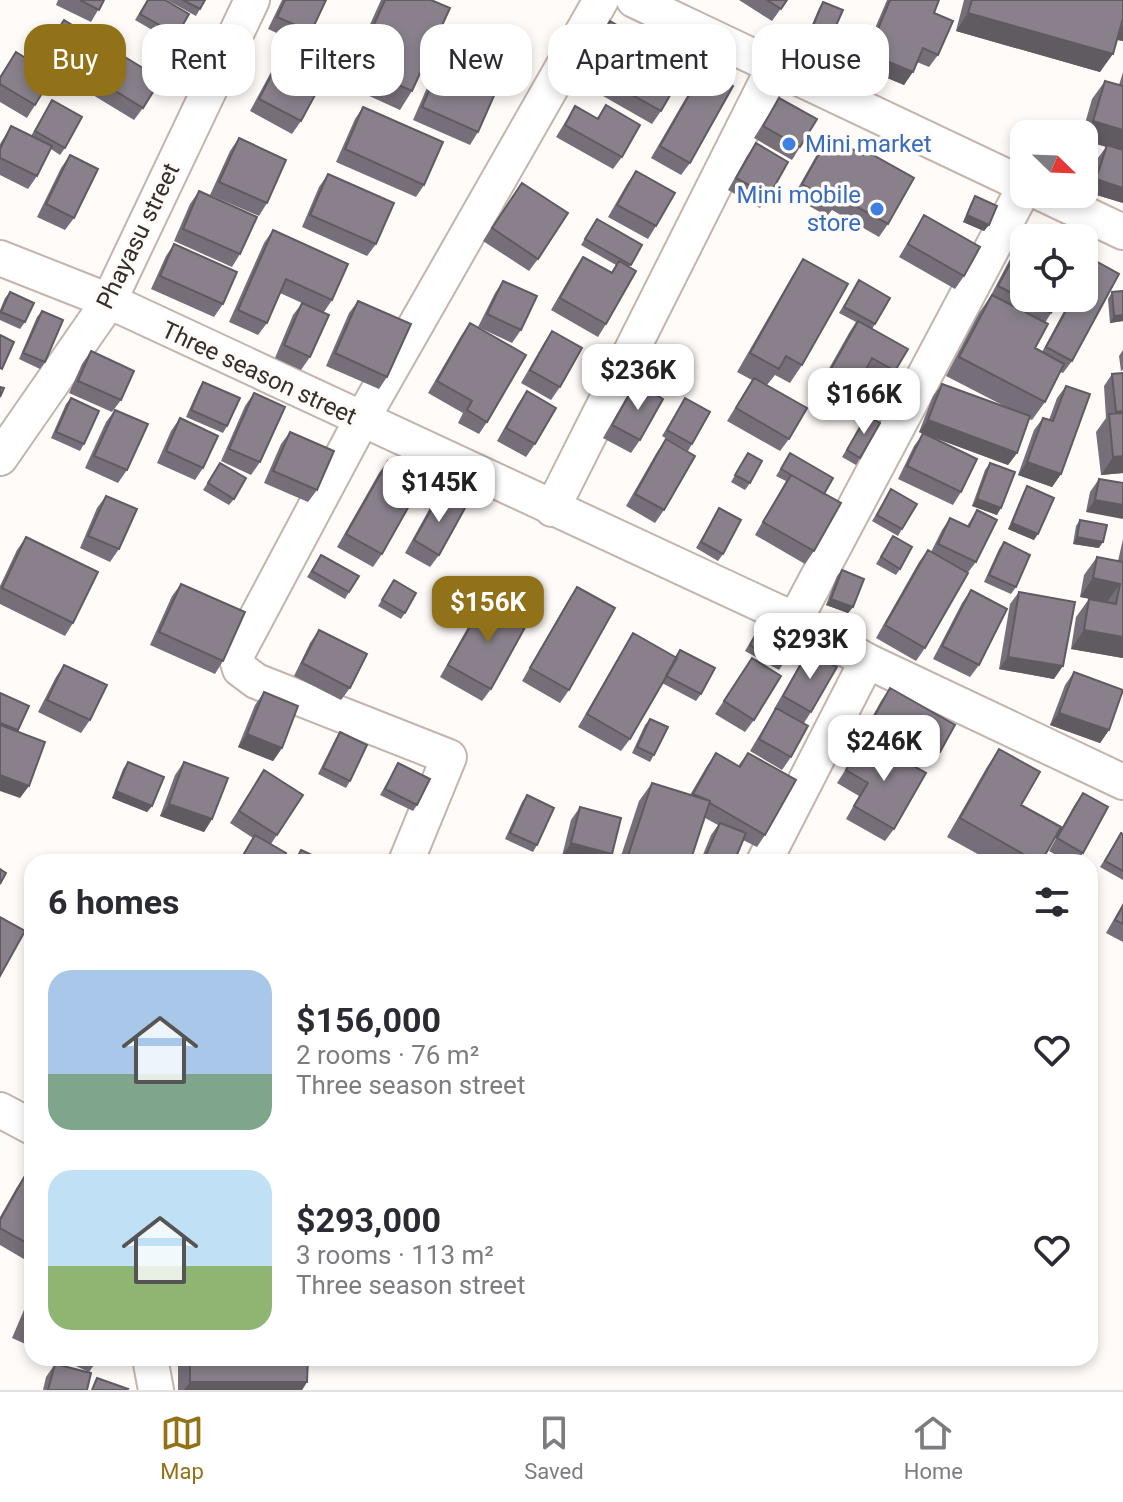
<!DOCTYPE html>
<html lang="en">
<head>
<meta charset="utf-8">
<style>
  :root { --surface:#fff; --page:#f7f7f7; --text:#2b2b33; --muted:#7c7c81; --line:#e1e1e2; --accent:#927218 }
  body { margin:0; font-family:Roboto,sans-serif; background:var(--page); color:var(--text); height:100vh; display:flex; flex-direction:column; font-size:30px; white-space:nowrap }
  * { box-sizing:border-box; margin:0 }
  p { font-size:26px; color:var(--muted) }
  .icon { flex:none; width:44px; height:44px; fill:none; stroke:currentColor; stroke-width:2; stroke-linecap:round; stroke-linejoin:round }
  .map { position:relative; flex:1; overflow:hidden }
  .details { position:absolute; left:24px; top:854px; width:1074px; height:512px; display:flex; flex-direction:column; background:var(--surface); border-radius:24px; box-shadow:0 4px 12px #0003 }
  .details>* { flex:none }
  .top-card { position:absolute; left:24px; top:24px; width:1076px; height:72px; display:flex; gap:16px }
  .needle { width:52px; rotate:113deg }
  .buttons { position:absolute; left:1010px; top:120px; display:grid; gap:16px }
  .buttons a { display:grid; place-items:center; width:88px; height:88px; border-radius:16px; background:var(--surface); box-shadow:0 4px 12px #0003; font-size:40px }
  .price { position:absolute; translate:-50% -68px; padding:0 18px; border-radius:16px; background:#fff; color:#222; font-size:26px; line-height:52px; filter:drop-shadow(0 2px 4px #0008) }
  .price::after { content:''; position:absolute; left:50%; top:48px; width:24px; height:18px; margin-left:-12px; background:inherit; clip-path:polygon(0 0,100% 0,50% 100%) }
  .price.on { background:var(--accent); color:#fff }
  ul { padding:0; list-style:none }
  li { display:flex; align-items:center; gap:24px; height:200px; padding:0 24px }
  li span { display:grid; place-items:center; flex:none; width:224px; height:160px; border-radius:24px; color:#555 }
  li>.icon { margin-inline-start:auto }
  span .icon { width:96px; height:96px; fill:#fffc; stroke-width:1 }
  li b { font-size:34px }
  h2 { display:flex; justify-content:space-between; align-items:center; height:96px; padding:0 24px; font-size:34px }
  .chip { padding:0 28px; border-radius:24px; background:var(--surface); box-shadow:0 4px 12px #0003; font-size:28px; line-height:72px }
  .chip.on { background:var(--accent); color:#fff }
  .tabs { display:flex; justify-content:space-around; align-items:center; height:112px; border-top:2px solid var(--line); background:var(--surface); font-size:22px; color:var(--muted) }
  .tabs a { display:grid; justify-items:center; gap:4px }
  .tabs .on { color:var(--accent) }
  .map>svg:first-child { display:block }
  .lines { fill:none; stroke-linecap:round; stroke-linejoin:round }
  .minor-casing { stroke:#c3b4ad; stroke-width:38 }
  .minor { stroke:#fff; stroke-width:34 }
  .wall { fill:#766e78 }
  .shaded-wall { fill:#605a61 }
  .building { fill:#89808b; stroke:#605a61; stroke-width:2 }
  .shop-dot { fill:#3f7fe0; stroke:#fefbf9; stroke-width:3 }
  .labels { text-anchor:middle; dominant-baseline:central; stroke-width:7; stroke-linejoin:round; paint-order:stroke }
  .shop-label { font-size:24px; fill:#366cbe; stroke:#fefbf9; text-anchor:start }
  .street-label { font-size:24px; fill:#342e2b; stroke:#fefbf9 }
</style>
</head>
<body>
<div class="map">
<svg width="1123" height="1390" viewBox="0 0 1123 1390">
  <rect width="100%" height="100%" fill="#fefbf9"/>
  <g class="lines">
    <defs>
      <path id="minor" d="M634,0L1024,185
        M1043,194L1123,232
        M0,258L109,301L795,620L867,661L1123,782
        M0,458L109,301L252,0
        M552,509L774,67
        M795,620L1024,188
        M406,862L449,757L256,681L240,669L236,656L361,421L601,0
        M764,862L867,661
        M0,1110L32,1127
        M150,1358L156,1390"/>
    </defs>
    <use href="#minor" class="minor-casing"/>
    <use href="#minor" class="minor"/>
  </g>
  <path class="wall" d="M58,0H104L91,22L56,5Z
    M147,0H165L177,35L173,42L135,20Z
    M167,0H205L196,16Z
    M282,0H326L311,32L305,42L301,121L292,134L250,111L284,48L290,39L268,29Z
    M381,0H431L412,91L400,110L343,84Z
    M739,0H787L772,21Z
    M887,0H938L934,13L938,55L929,67L917,62L904,85L859,66Z
    M964,0H1123V41L1117,40L1100,72L956,31Z
    M823,2L822,54L803,46L819,8Z
    M64,20L143,108L134,120L37,61Z
    M610,21L661,111L652,124L575,80L601,34Z
    M448,48L478,132L470,145L413,120L439,60Z
    M16,52L35,105L27,118L0,102V76Z
    M704,69L690,163L681,175L651,158L695,82Z
    M1123,72V203L1087,192L1098,158L1106,147L1084,140V134H1082L1092,99L1105,81L1119,85Z
    M779,98L800,147L792,160L754,138Z
    M52,100L65,148L60,155L51,149L37,176L28,189L0,175V144L11,126L31,136Z
    M606,105L622,157L613,169L556,137L575,106L597,118Z
    M363,107L424,185L416,197L336,162L355,119Z
    M829,136L863,155L888,224L879,237L832,210L827,216L793,197L820,149Z
    M239,138L267,203L259,216L210,195L230,151Z
    M756,143L769,196L760,208L728,190L747,156Z
    M70,155L74,218L65,230L37,217L61,168Z
    M636,171L656,226L648,239L608,217L627,184Z
    M328,174L376,244L367,256L302,227L319,187Z
    M199,191L240,254L232,267L174,241L190,204Z
    M513,195L538,259L529,271L483,241Z
    M975,196L989,225L984,231L963,222L971,203Z
    M924,215L964,276L955,289L899,257Z
    M597,219L642,245L629,267L606,324L598,337L551,310L574,270L583,257L611,273L616,265L581,245Z
    M273,230L332,300L324,312L310,357L301,370L275,358L293,315L302,303L280,293L267,323L258,335L229,322L264,243Z
    M1027,232L1051,313L1045,323L1035,348L1042,352L1071,298H1084V275L1094,260L1072,361L1063,373L1060,372L1045,402L1032,420L1029,419L1017,453L1008,465L924,434L961,492L953,505L898,479L914,446L923,434L919,432L933,396L942,384L1010,409L946,376L979,313L990,297L1018,244Z
    M174,244L223,304L214,317L151,289L166,256Z
    M803,259L802,365L790,383L775,375L767,385L789,439L780,451L727,421L752,380L737,372L791,278Z
    M859,280L875,324L872,329L895,371L886,383L865,371L849,397L822,381L849,333L856,322L839,313Z
    M503,281L521,330L512,343L478,327L495,293Z
    M1123,291V321L1110,323L1108,299L1112,292Z
    M10,292L25,322L20,329L0,320V310L5,298Z
    M358,301L387,377L379,389L326,366L349,313Z
    M42,311L45,362L40,369L19,359L37,317Z
    M470,323L487,422L479,434L458,423L463,413L428,393L461,336Z
    M552,331L560,387L551,400L521,383L544,343Z
    M1123,350V370L1121,371L1119,356Z
    M91,351L121,400L112,412L69,393L82,364Z
    M1112,374L1123,473L1101,475L1096,432L1106,418L1104,386Z
    M203,382L227,426L223,433L186,417L199,388Z
    M636,383L640,440L631,453L603,438L627,396Z
    M1066,386L1061,474L1052,487L1018,475L1034,430L1043,418L1049,420L1057,398Z
    M527,391L535,444L526,457L497,441L518,404Z
    M254,393L260,462L251,475L221,461L245,406Z
    M71,398L84,444L80,451L51,438L66,404Z
    M685,398L692,444L688,451L662,436Z
    M115,410L127,470L118,483L85,468L106,422Z
    M867,415L860,458L856,465L842,457Z
    M180,418L203,468L195,480L157,463L171,431Z
    M290,432L317,490L308,502L264,483L281,444Z
    M666,439L664,510L655,523L626,506L657,452Z
    M748,453L750,483L745,490L731,482Z
    M790,453L824,494L814,551L805,564L755,535L786,481L776,476Z
    M388,461L382,554L373,567L337,547L379,473Z
    M220,463L234,499L229,505L203,490Z
    M990,463L997,515L972,506L985,470Z
    M1099,479L1123,483L1086,512L1090,492Z
    M1027,486L1034,540L1008,529L1023,493Z
    M891,489L902,529L898,536L872,521Z
    M440,494L439,555L430,567L405,553L431,506Z
    M106,496L119,549L110,562L80,548L97,508Z
    M719,508L723,554L718,561L696,548Z
    M977,510L976,562L966,575L925,648L916,661L876,638L919,562L928,550L931,552L942,530L950,518L967,526Z
    M1080,520L1099,548L1073,544L1076,526Z
    M893,536L900,569L896,575L876,564Z
    M26,537L73,623L65,636L0,604V586L17,550Z
    M1123,539V658L1071,649L1076,617L1089,599L1107,602L1080,597L1084,575L1097,557L1118,561Z
    M1004,542L1016,587L1011,594L984,582L999,549Z
    M321,555L349,592L345,599L307,577Z
    M842,570L853,607L848,613L826,605L837,576Z
    M394,580L405,613L401,619L378,606Z
    M181,584L223,661L215,674L150,645L172,596Z
    M577,587L569,690L560,703L522,681L569,599Z
    M971,590L979,665L970,677L933,659L962,603Z
    M1019,592L1054,679L999,669L1010,604Z
    M486,599L491,689L482,701L440,677L477,611Z
    M761,624L783,664L779,670L745,651Z
    M319,630L350,688L341,700L294,676L310,643Z
    M633,633L675,657L680,650L701,694L696,701L662,683L630,739L621,751L578,727L625,646Z
    M808,651L811,712L804,723L791,757L782,770L750,751L775,709H774L800,664Z
    M752,658L754,720L745,732L715,714Z
    M64,665L90,720L81,733L38,712L56,677Z
    M1074,672L1109,730L1100,743L1050,725L1065,685Z
    M890,688L940,752L931,765L866,728L881,701Z
    M264,692L282,748L273,761L238,747L255,705Z
    M650,719L654,755L650,762L632,753L645,725Z
    M340,732L350,781L346,788L318,774L336,738Z
    M865,739L894,829L885,841L846,819L859,796L837,783Z
    M999,749L1021,805L1041,862H992L947,837L987,767Z
    M716,753L738,766L748,753L765,835L757,847L743,840L734,862H700L711,835L718,825L705,818L690,862H619L639,801L652,783L690,795L707,766Z
    M128,762L152,806L147,812L112,798L123,769Z
    M184,762L212,819L204,832L160,816L175,775Z
    M398,763L417,805L413,811L380,795Z
    M264,770L303,795L271,844L280,862H238L253,838L230,823Z
    M1083,793V853L1077,862H1068L1049,851L1074,806Z
    M527,795L537,845L533,852L505,839L522,802Z
    M580,807L621,818L562,856L571,820Z
    M1121,833L1123,834V880L1100,867Z
    M1123,903V942L1106,933Z
    M26,1174L32,1178V1259L29,1262L0,1245V1217L17,1187Z
    M32,1291V1347L12,1338Z
    M58,1358H99L89,1372Z
    M178,1358H308L307,1382L302,1390H178Z
    M55,1364L87,1390H43L46,1377Z"/>
  <path class="shaded-wall" d="M968,13L1113,54L1100,72L956,31Z
    M1123,25V41L1113,39Z
    M807,40L826,48L822,54L803,46Z
    M868,53L913,72L904,85L859,66Z
    M1093,121L1123,130V152L1084,140V134Z
    M1096,179L1123,188V203L1087,192Z
    M967,215L989,225L984,231L963,222Z
    M1123,315V321L1110,323L1114,316Z
    M928,420L1017,453L1008,465L919,432Z
    M1123,456V473L1101,475L1113,457Z
    M1027,462L1061,474L1052,487L1018,475Z
    M977,499L1001,508L997,515L972,506Z
    M1095,500L1123,505V519L1086,512Z
    M1012,523L1038,534L1034,540L1008,529Z
    M1077,537L1103,542L1099,548L1073,544Z
    M1093,578L1120,584L1107,602L1080,597Z
    M831,599L853,607L848,613L826,605Z
    M1084,630L1123,637V658L1071,649Z
    M1008,657L1063,666L1054,679L999,669Z
    M1059,713L1109,730L1100,743L1050,725Z
    M247,734L282,748L273,761L238,747Z
    M0,775L29,786L20,798L0,791Z
    M116,791L152,806L147,812L112,798Z
    M169,804L212,819L204,832L160,816Z
    M571,843L612,854L607,862H587L562,856Z
    M190,1382H307L302,1390H184Z"/>
  <path class="building" d="M80,0H104L99,10Z
    M148,0H165L189,14L177,35L140,14Z
    M183,0H205L200,9Z
    M285,0H326L311,32L277,17Z
    M385,0H431L450,8L412,91L355,66Z
    M767,0H787L781,9Z
    M890,0H939L934,13L953,21L938,55L923,48L913,72L868,53Z
    M972,0H1123V18L1113,54L968,13Z
    M823,2L843,10L826,48L807,40Z
    M64,20L161,79L143,108L46,48Z
    M610,21L687,66L661,111L584,68Z
    M292,35L335,58L301,121L259,99Z
    M448,48L504,73L478,132L422,107Z
    M16,52L53,75L35,105L0,84V78Z
    M704,69L733,86L690,163L660,146Z
    M1105,81L1123,86V130L1093,121Z
    M779,98L817,119L800,147L763,126Z
    M52,100L82,117L65,148L35,131Z
    M606,105L640,125L622,157L565,125L575,106L598,119Z
    M363,107L443,142L424,185L345,149Z
    M11,126L52,146L37,176L0,158V149Z
    M829,136L863,155L866,151L914,178L888,224L839,197L836,203L802,184Z
    M239,138L286,160L267,203L219,182Z
    M756,143L788,162L769,196L736,178Z
    M1107,145L1123,150V188L1096,179Z
    M70,155L98,169L74,218L46,204Z
    M636,171L675,193L656,226L617,205Z
    M328,174L394,203L376,244L310,215Z
    M522,183L568,213L538,259L492,228Z
    M199,191L257,217L240,254L183,229Z
    M975,196L997,206L989,225L967,215Z
    M924,215L980,247L964,276L908,244Z
    M597,219L642,245L631,265L585,239Z
    M273,230L348,264L332,300L286,279L267,323L238,310Z
    M1027,232L1039,238H1024V298H1059L1051,313L998,286Z
    M174,244L237,272L223,304L160,276Z
    M583,257L612,273L619,261L636,271L606,324L560,298Z
    M803,259L848,284L802,365L786,356L779,369L750,353Z
    M1094,260L1119,274L1072,361L1046,347L1073,298H1084V278Z
    M859,280L890,298L875,324L844,307Z
    M503,281L537,296L521,330L487,314Z
    M1123,291V315L1114,316L1112,292Z
    M10,292L34,303L25,322L1,312Z
    M992,295L1048,324L1035,348L1064,364L1045,402L959,357Z
    M358,301L411,324L387,377L335,353Z
    M302,303L329,315L310,357L284,345Z
    M42,311L63,320L45,362L23,353Z
    M858,321L908,349L895,371L872,358L858,384L831,369Z
    M470,323L526,355L487,422L467,410L472,401L437,381Z
    M552,331L582,348L560,387L530,370Z
    M0,335L14,342L2,369L0,368Z
    M91,351L134,371L121,400L78,381Z
    M1123,373V411L1116,412L1112,374Z
    M754,378L807,408L789,439L736,408Z
    M203,382L240,398L227,426L191,410Z
    M636,383L663,399L640,440L612,425Z
    M942,384L1030,416L1017,453L928,420Z
    M1066,386L1090,394L1061,474L1027,462L1043,418L1053,421Z
    M0,387L4,388L0,397Z
    M527,391L556,408L535,444L506,428Z
    M254,393L285,407L260,462L229,449Z
    M71,398L99,411L84,444L56,432Z
    M685,398L710,412L692,444L667,430Z
    M115,410L148,424L127,470L94,456Z
    M1123,413V456L1113,457L1109,414Z
    M867,415L880,423L860,458L847,450Z
    M180,418L218,436L203,468L166,451Z
    M290,432L334,451L317,490L273,471Z
    M923,433L977,459L961,492L907,466Z
    M666,439L695,456L664,510L635,494Z
    M748,453L762,461L750,483L735,475Z
    M790,453L833,478L824,494L781,469Z
    M388,461L423,481L382,554L346,534Z
    M220,463L246,478L234,499L208,483Z
    M990,463L1015,472L1001,508L977,499Z
    M791,475L841,503L814,551L763,522Z
    M1099,479L1123,483V505L1095,500Z
    M1027,486L1054,498L1038,534L1012,523Z
    M891,489L917,504L902,529L877,515Z
    M440,494L465,508L439,555L414,540Z
    M106,496L137,509L119,549L88,536Z
    M719,508L741,520L723,554L701,542Z
    M977,510L997,520L976,562L938,544L950,518L969,527Z
    M1080,520L1107,525L1103,542L1077,537Z
    M893,536L912,547L900,569L881,557Z
    M26,537L98,572L73,623L2,588Z
    M1004,542L1030,555L1016,587L989,575Z
    M928,550L968,573L925,648L885,625Z
    M321,555L359,576L349,592L312,571Z
    M1097,557L1123,562V637L1084,630L1089,599L1116,604L1120,584L1093,578Z
    M842,570L864,579L853,607L831,599Z
    M394,580L416,593L405,613L382,600Z
    M181,584L245,612L223,661L159,632Z
    M577,587L615,608L569,690L530,668Z
    M971,590L1007,609L979,665L942,646Z
    M1019,592L1075,602L1063,666L1008,657Z
    M486,599L528,622L491,689L448,665Z
    M761,624L795,643L783,664L750,645Z
    M319,630L367,654L350,688L302,663Z
    M633,633L677,658L630,739L587,714Z
    M680,650L715,668L701,694L666,676Z
    M808,651L837,667L811,712L783,696Z
    M752,658L781,676L754,720L724,701Z
    M64,665L107,685L90,720L47,700Z
    M1074,672L1123,690L1109,730L1059,713Z
    M890,688L955,725L940,752L875,715Z
    M264,692L298,706L282,748L247,734Z
    M0,693L29,706L18,730L0,723Z
    M776,708L808,726L791,757L759,739Z
    M650,719L668,727L654,755L637,747Z
    M0,725L45,742L29,786L0,775Z
    M340,732L367,745L350,781L323,768Z
    M865,739L926,773L894,829L854,806L868,783L846,770Z
    M999,749L1040,772L1021,805L1061,827L1041,862H1037L960,818Z
    M716,753L740,767L748,753L796,780L765,835L710,803V801L693,794Z
    M128,762L164,777L152,806L116,791Z
    M184,762L228,778L212,819L169,804Z
    M398,763L430,779L417,805L385,789Z
    M264,770L303,795L277,835L239,811Z
    M652,783L710,801L690,862H626Z
    M1083,793L1108,807L1083,853L1057,838Z
    M527,795L554,808L537,845L510,833Z
    M580,807L621,818L612,854L571,843Z
    M720,823L746,833L734,862H703Z
    M1121,833L1123,834V871L1105,861Z
    M255,835L286,853L280,862H239Z
    M301,850L327,862H295Z
    M0,869L6,873L0,884Z
    M1123,906V924L1115,920Z
    M0,917L25,931L0,976Z
    M26,1174L32,1178V1246L0,1228V1220Z
    M32,1302V1323L24,1319Z
    M190,1358H308L307,1382H190Z
    M55,1364L91,1373L87,1390H48Z
    M97,1378L128,1389L127,1390H92Z"/>
  <g class="shop-dot">
    <circle cx="789" cy="144" r="8"/>
    <circle cx="877" cy="209" r="8"/>
  </g>
  <g class="labels">
    <g class="shop-label">
      <text x="805" y="144">Mini market</text>
      <text x="861" y="195" text-anchor="end">Mini mobile<tspan x="861" dy="28">store</tspan></text>
    </g>
    <g class="street-label">
      <text transform="translate(138 236) rotate(-64)">Phayasu street</text>
      <text transform="translate(259 373) rotate(25)">Three season street</text>
    </g>
  </g>
</svg>
<div class="buttons">
<a><svg class="needle" viewBox="-14 -14 28 28"><path d="M0-13l5 13h-10z" fill="#e53935"/><path d="M0 13l5-13h-10z" fill="#7c7c81"/></svg></a>
<a><svg class="icon" aria-label="locate" viewBox="0 0 24 24"><circle cx="12" cy="12" r="6"/><path d="M12 2v4M12 18v4M2 12h4M18 12h4"/></svg></a>
</div>
<b class="price" style="left:638px;top:412px">$236K</b>
<b class="price" style="left:864px;top:436px">$166K</b>
<b class="price" style="left:439px;top:524px">$145K</b>
<b class="price on" style="left:488px;top:644px">$156K</b>
<b class="price" style="left:810px;top:681px">$293K</b>
<b class="price" style="left:884px;top:783px">$246K</b>
<div class="top-card">
<a class="chip on">Buy</a>
<a class="chip">Rent</a>
<a class="chip">Filters</a>
<a class="chip">New</a>
<a class="chip">Apartment</a>
<a class="chip">House</a>
</div>
<section class="details">
<h2>6 homes<svg class="icon" aria-label="filters" viewBox="0 0 24 24"><path d="M4 7h16M4 17h16"/><circle cx="9" cy="7" r="2"/><circle cx="15" cy="17" r="2"/></svg></h2>
<ul>
<li><span style="background:linear-gradient(#a9c7e8 65%,#7fa58c 0)"><svg class="icon" aria-label="home" viewBox="0 0 24 24"><path d="M3 11l9-7 9 7M6 9v11h12V9"/></svg></span><div><b>$156,000</b><p>2 rooms · 76 m²</p><p>Three season street</p></div><svg class="icon" aria-label="heart" viewBox="0 0 24 24"><path d="M12 20l-8-8c-3-5 5-10 8-4 3-6 11-1 8 4z"/></svg></li>
<li><span style="background:linear-gradient(#bfe0f5 60%,#8fb573 0)"><svg class="icon" aria-label="home" viewBox="0 0 24 24"><path d="M3 11l9-7 9 7M6 9v11h12V9"/></svg></span><div><b>$293,000</b><p>3 rooms · 113 m²</p><p>Three season street</p></div><svg class="icon" aria-label="heart" viewBox="0 0 24 24"><path d="M12 20l-8-8c-3-5 5-10 8-4 3-6 11-1 8 4z"/></svg></li>
</ul>
</section>
</div>
<nav class="tabs">
<a class="on"><svg class="icon" aria-label="map" viewBox="0 0 24 24"><path d="M3 6l6-2 6 2 6-2v14l-6 2-6-2-6 2zM9 4v14M15 6v14"/></svg>Map</a>
<a><svg class="icon" aria-label="saved" viewBox="0 0 24 24"><path d="M7 4h10v16l-5-4-5 4z"/></svg>Saved</a>
<a><svg class="icon" aria-label="home" viewBox="0 0 24 24"><path d="M3 11l9-7 9 7M6 9v11h12V9"/></svg>Home</a>
</nav>
</body>
</html>
